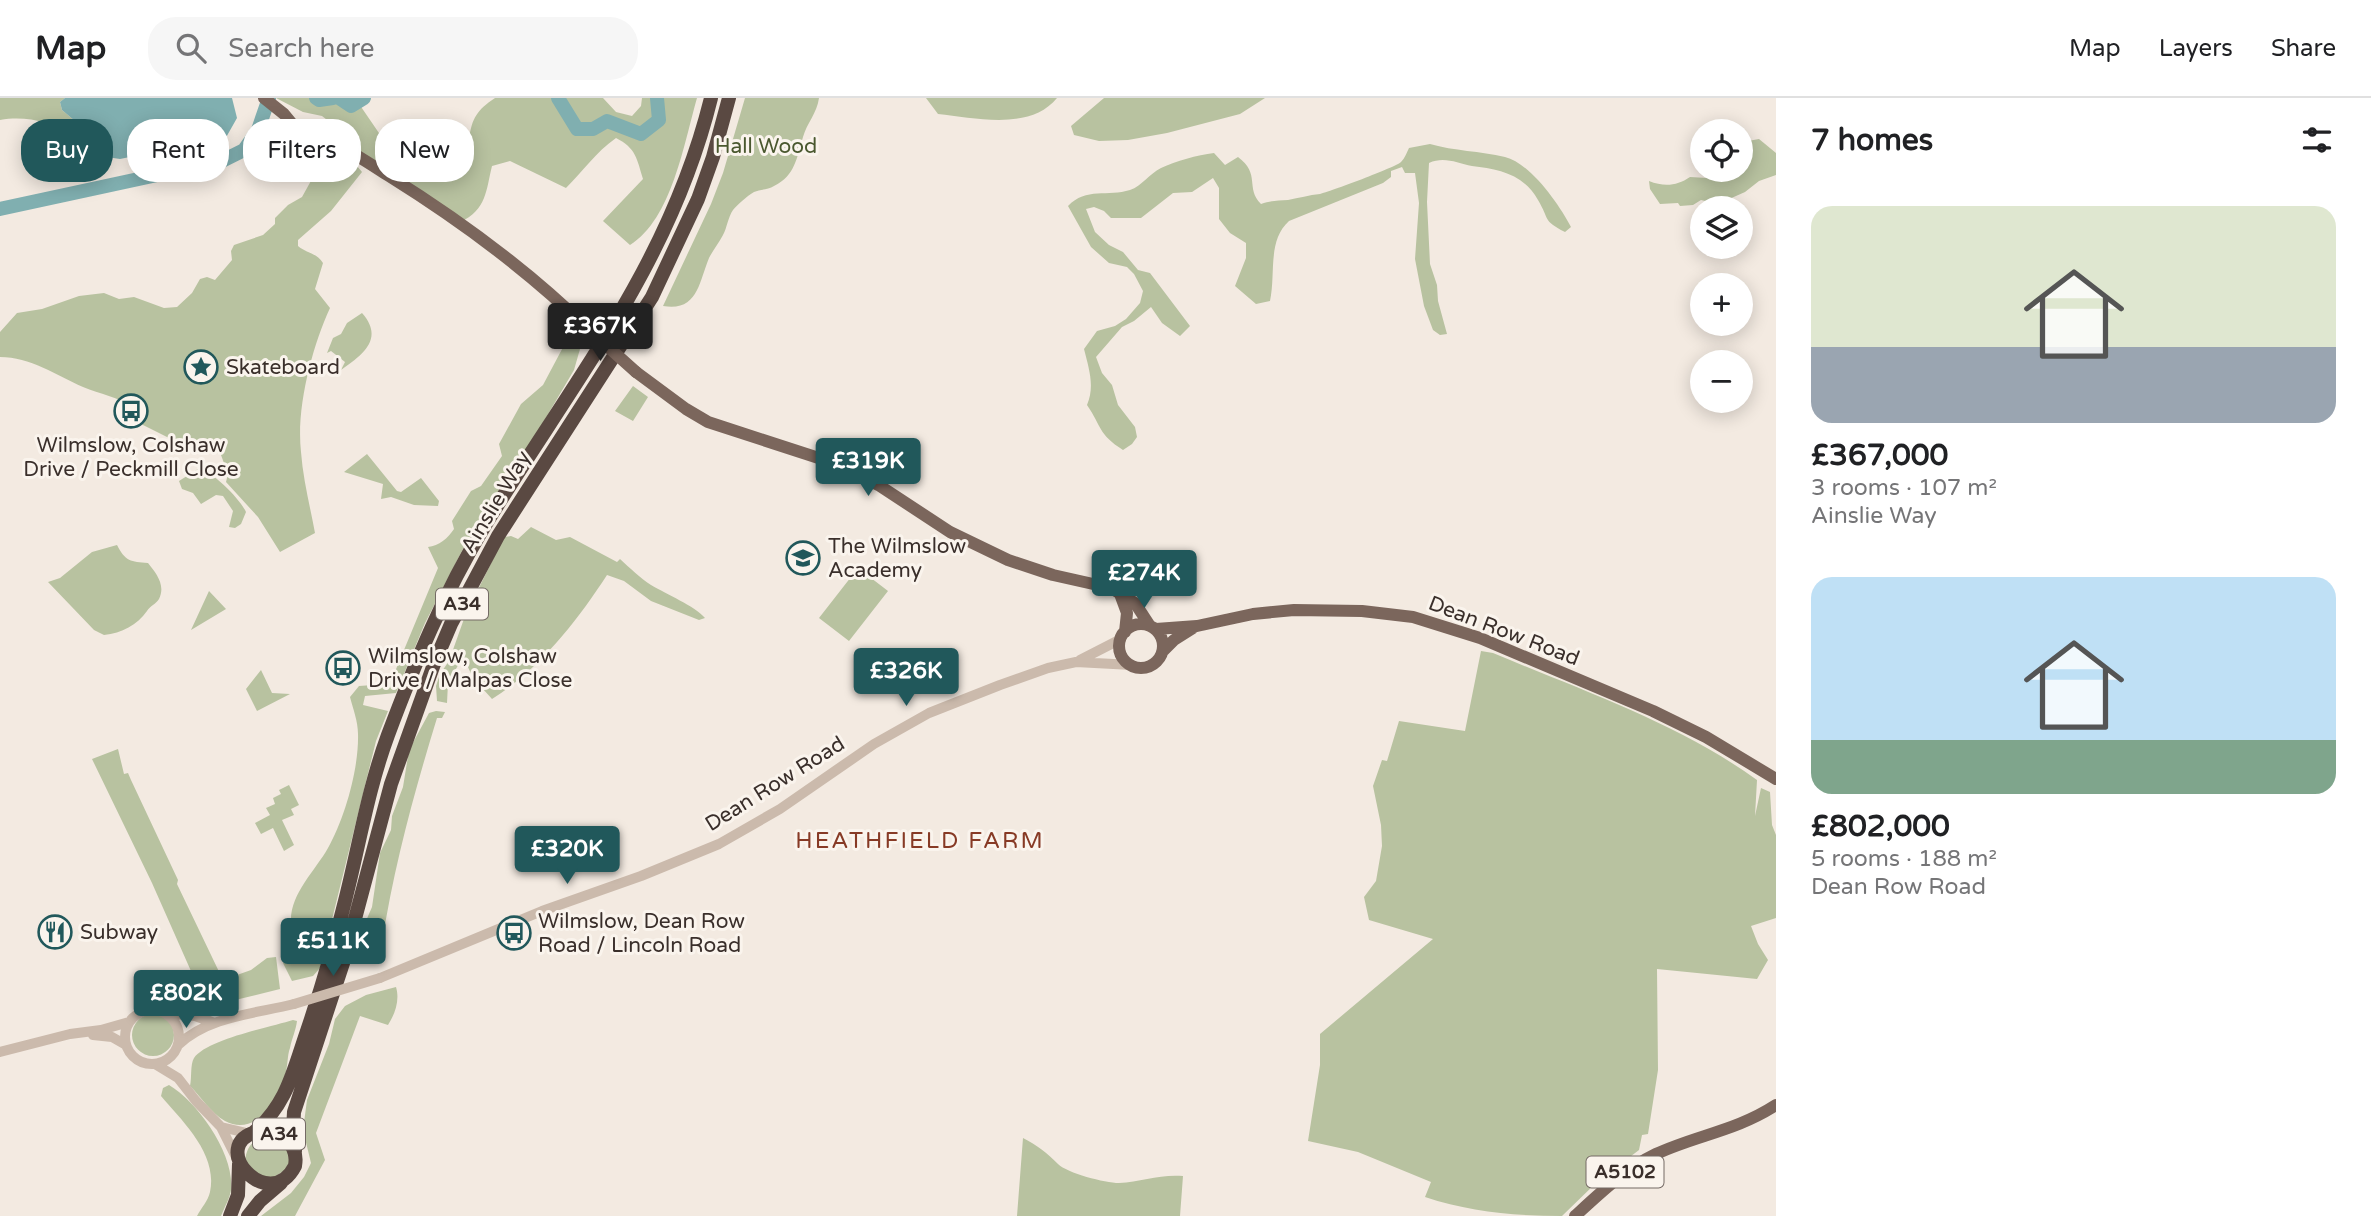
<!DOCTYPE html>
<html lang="en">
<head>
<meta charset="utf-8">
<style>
  :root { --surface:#fff; --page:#f6f6f6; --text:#202124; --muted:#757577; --line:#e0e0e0; --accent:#21585b }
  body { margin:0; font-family:"Varela Round",sans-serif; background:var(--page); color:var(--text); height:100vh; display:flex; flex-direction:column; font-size:26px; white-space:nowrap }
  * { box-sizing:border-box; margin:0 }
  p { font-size:23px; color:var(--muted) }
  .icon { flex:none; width:38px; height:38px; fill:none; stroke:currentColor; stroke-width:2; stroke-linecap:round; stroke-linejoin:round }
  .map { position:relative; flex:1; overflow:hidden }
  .sheet { display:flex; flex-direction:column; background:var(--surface); width:595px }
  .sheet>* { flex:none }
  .hud { position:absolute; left:21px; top:21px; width:665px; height:63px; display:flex; gap:14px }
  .buttons { position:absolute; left:1690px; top:21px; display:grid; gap:14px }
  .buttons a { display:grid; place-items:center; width:63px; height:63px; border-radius:50%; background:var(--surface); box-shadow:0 4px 18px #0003; font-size:35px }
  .price { position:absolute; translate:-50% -60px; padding:0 16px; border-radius:7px; background:var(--accent); color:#fff; font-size:23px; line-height:46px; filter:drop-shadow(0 2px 4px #0008) }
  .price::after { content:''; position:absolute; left:50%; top:42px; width:21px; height:16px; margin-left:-10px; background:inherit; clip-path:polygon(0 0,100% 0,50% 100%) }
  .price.active { background:#222; color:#fff }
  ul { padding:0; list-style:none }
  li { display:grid; align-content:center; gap:14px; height:371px; padding:0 35px }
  li span { display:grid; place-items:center; height:217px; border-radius:21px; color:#555 }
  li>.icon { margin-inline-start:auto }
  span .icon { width:126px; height:126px; fill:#fffc; stroke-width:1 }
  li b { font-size:30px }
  h2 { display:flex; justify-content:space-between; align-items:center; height:84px; padding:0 35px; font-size:30px }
  .pill { padding:0 24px; border-radius:28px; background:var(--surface); box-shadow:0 4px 18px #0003; font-size:24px; line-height:63px }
  .pill.active { background:var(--accent); color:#fff }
  header { display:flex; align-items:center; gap:42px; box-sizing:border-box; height:98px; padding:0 35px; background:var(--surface); border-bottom:2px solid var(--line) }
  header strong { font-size:33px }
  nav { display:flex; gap:38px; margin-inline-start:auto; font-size:24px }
  .search { width:490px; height:63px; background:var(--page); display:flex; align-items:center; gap:18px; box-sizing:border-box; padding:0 24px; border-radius:28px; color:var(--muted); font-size:26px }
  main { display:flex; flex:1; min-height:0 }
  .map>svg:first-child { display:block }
  .green { fill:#b8c2a0 }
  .water { fill:#80afb0 }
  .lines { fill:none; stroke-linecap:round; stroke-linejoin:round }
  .river { stroke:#80afb0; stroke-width:14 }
  .minor { stroke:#cbbaac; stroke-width:10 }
  .major { stroke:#7b665c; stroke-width:12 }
  .highway { stroke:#5a4942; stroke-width:14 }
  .minor-bridge { stroke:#cbbaac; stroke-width:10 }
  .major-bridge { stroke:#7b665c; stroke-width:12 }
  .labels { text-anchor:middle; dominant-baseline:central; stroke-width:6; stroke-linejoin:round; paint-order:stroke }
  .shield { fill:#faf4ed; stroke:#746a65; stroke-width:2 }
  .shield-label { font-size:19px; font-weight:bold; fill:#3a2f2b }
  .park-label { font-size:21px; fill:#4a582f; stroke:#faf4ed }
  .poi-label { font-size:21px; fill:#3a2f2b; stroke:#faf4ed; text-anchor:start }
  .street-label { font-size:21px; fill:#3a2f2b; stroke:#faf4ed }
  .neighbourhood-label { font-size:23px; letter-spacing:2px; fill:#873a25; stroke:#faf4ed }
</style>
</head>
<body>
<header>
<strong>Map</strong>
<div class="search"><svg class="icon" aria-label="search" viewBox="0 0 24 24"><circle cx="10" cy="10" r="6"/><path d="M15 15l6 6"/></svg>Search here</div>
<nav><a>Map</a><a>Layers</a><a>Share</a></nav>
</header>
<main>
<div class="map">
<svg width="1776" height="1118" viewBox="0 0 1776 1118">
  <rect width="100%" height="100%" fill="#f3eae1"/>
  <path class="green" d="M0,0H65L60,4L62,12L82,29L100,58L89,61L75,34C49,25 27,17 0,22Z
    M276,0H355L381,38L404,54L410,66L419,68L448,30L469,41C472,20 477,12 495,0H603L616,14L632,18L641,8L642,0H697C684,45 672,121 630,147L603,123L643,81C637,61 636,50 616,40C595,55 584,72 566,90L510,63L492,68C486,92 487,112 460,124L361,61L357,50L340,32L322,18L303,14Z
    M745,0H819C817,15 807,25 803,39C797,59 795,78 774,88C768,92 760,91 754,94C747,98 737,107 733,112C728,119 727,130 723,137C719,145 713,152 709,160C699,184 698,214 663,208L711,106L723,75Z
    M926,0H1057C1030,33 976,20 938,16Z
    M1104,0H1265L1240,16L1167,35L1128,42L1099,43L1074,37L1071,28Z
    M1759,41L1776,55V77L1759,83L1745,94L1718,106L1701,102L1693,107L1680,108L1678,105L1660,106L1650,91L1649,83C1664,89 1677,88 1690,79L1707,80L1724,72H1741V48L1748,43Z
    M1430,46C1454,53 1480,53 1505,59C1530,65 1559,106 1571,129L1565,134C1542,122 1550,122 1538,102C1524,76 1498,71 1472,68C1457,65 1444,58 1429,65L1427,104L1430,166L1437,187L1438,203L1447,236L1440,237L1433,232L1424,208L1415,161L1419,105L1415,75H1405L1402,69L1391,73V79L1383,85L1289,123C1267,143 1276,176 1270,203L1256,206L1235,188L1246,160V145L1230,135L1219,121V90L1213,80L1192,94L1173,95L1141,120H1111L1104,113L1094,109L1086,111L1095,134L1109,147L1123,154L1138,172L1150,175L1190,228L1180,238L1162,225L1151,209L1134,223L1122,229L1096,259L1102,275L1112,287L1118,307L1135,329L1137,339L1132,346L1123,352C1098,336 1102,329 1087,307C1095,288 1089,271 1084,251L1097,233L1115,228L1126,221L1140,205L1143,193L1134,176L1127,169L1109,165L1091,149L1068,108C1086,89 1108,99 1130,92C1142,88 1149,76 1161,70C1176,63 1197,57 1214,55L1225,67L1238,59C1261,76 1245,90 1261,106C1271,102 1278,103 1288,102C1299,100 1309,97 1320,96C1329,94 1396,69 1401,64C1405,60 1407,54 1409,50Z
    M327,50L352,62L362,74L331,113L298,142V148C306,155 317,155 323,165L315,191L330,210C312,249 296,310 301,354C303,381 310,408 315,435L280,454L258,419L226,384L228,376L221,357L198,347L173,342L129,320L134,310C118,299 100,296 83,289C56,277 30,259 0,259V234L17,215L42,211L79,198L104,195L119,201L134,199L164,210L177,209L192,195L200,181L207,179L215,182L232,162L231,153L234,147L263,137L275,126V120L288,107L302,99L317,72L319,52Z
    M362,215C385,241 362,257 341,272L345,264L331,253L327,255L333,240L341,236L347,225Z
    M569,238L577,240L580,251L574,272L521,362L466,445L425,525L396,595L365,598L363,607L388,613L376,643L320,870L313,878L292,883L283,865L287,859L300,852C298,845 293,839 292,832C285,800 314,775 328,750C345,720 359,670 358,636C358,623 353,611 350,599L359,588L373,587L394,576L438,470L428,449C439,448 448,440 454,431L452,423L471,393L481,388L502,358L499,346L521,306L543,287Z
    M633,288L648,299L633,323L615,313Z
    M367,356L397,393L401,394L421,380L439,403L438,408L414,407L391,399L381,401L383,386L344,374Z
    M198,371C212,372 240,401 246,414L241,426L235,430L229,429L233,413L223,398L216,397L201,406L193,395L182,391L179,383Z
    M531,429L556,442L570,439L617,464L620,461C630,470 640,480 651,487C666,496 695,508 705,520L699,522L651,503L624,483L607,477C577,523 540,571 492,601L473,580L467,567L461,562L448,585L447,605L437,603L436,588L440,576L449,563L465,518L504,439L511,438L518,441Z
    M117,447C125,463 131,464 148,465C156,475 166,487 159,501C156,506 150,508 147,513C137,527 122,535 104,537L94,532L48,484L60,480L92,454Z
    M858,470L888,493L849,543L819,520Z
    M209,493L226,511L191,532Z
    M1481,553L1493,555C1583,593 1678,625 1757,682L1755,718L1761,690L1770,694L1772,727L1776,737V820L1751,828L1758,846L1768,862L1757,881L1657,871L1658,972L1648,1036L1642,1037L1639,1052L1597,1084L1562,1118C1515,1118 1470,1114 1425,1099L1431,1084L1358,1054L1308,1043L1320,967V936L1433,841L1369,822L1364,799L1376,783L1382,748L1381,727L1373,688L1382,662L1387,663L1399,623L1465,633Z
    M261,572L272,595L290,596L257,613L246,591Z
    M436,613L445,614L442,620H437C414,695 394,768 382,845L378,856L360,862L356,854L359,839L372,809L380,755L391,732L392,718L403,689L409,652L429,615Z
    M118,651L124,676L128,675L131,682L178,782L177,786L223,882L251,872L267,860L276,859L280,891L227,904L206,907L152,785L92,661Z
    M289,687L299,707L291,711L294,717L282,722L294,747L284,753L273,730L261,736L255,725L270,717L266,710L275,706L273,700L281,696L279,692Z
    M396,889C400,902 395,916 388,927L360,918L316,1035L325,1062L295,1118H261L291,1095L304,1079L311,1065L303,1032L307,1002L329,946L335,921L345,908L366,897Z
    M132 937a21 21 0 1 1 42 0a21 21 0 1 1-42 0Z
    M293,922L297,923C296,932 292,940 290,950C287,958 288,968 285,977C279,1000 256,1040 225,1023C211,1015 201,999 190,988C192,979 190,967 194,960C207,941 271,929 293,922Z
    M169,987C198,1004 235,1057 231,1092C230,1100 224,1110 221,1118H197C201,1110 208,1103 210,1094C218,1056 183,1024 161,998L163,990Z
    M267,1038L287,1047L290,1069L266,1084L245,1064C246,1049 253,1041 267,1038Z
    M1023,1040C1037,1047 1047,1055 1058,1066C1067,1075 1105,1085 1119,1085C1141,1084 1160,1076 1183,1078L1180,1118H1017Z"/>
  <path class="water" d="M65,0H232L237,20L224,43L183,48L120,61L100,58L82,29L62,12L60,4Z"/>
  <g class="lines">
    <path class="river" d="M316,0L319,2L333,0
      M339,0L351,8L364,0
      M558,0L577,31H593L607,23L641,36L659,22L657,0
      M0,111L222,63L244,52L258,32L269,0"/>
    <path class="minor" d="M1080,562L1121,541
      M380,880L542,813L641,778L719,746L780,711L874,646L929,615L1000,587L1048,570L1076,564L1132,567
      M125 939a27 27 0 1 1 54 0a27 27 0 1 1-54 0Z
      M165,915L195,918L212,924
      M93,937L112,939L126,947
      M178,947C209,918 254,916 294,906
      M0,954L70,936L101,932L129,924
      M155,966L178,980L196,1003L221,1029L237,1061
      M221,1029L251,1036"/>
    <path class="major" d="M264,0L284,16L298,33C330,38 362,61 389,78C461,123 527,171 588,231
      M636,274L686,311L708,324L834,365L880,388L950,434L1008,462L1053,477L1111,490L1135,505L1150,528
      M1120,496L1127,515L1125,534
      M1119 548a22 22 0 1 1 44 0a22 22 0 1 1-44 0Z
      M1156,531L1197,528L1253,516L1294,512L1362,513L1413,519L1480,540L1653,613L1706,639L1776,681
      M1162,554L1174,542L1193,530
      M1575,1118C1600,1095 1625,1071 1656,1056C1697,1037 1736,1033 1776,1007"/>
    <path class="highway" d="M259,1033C280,1032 299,1045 295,1068C269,1118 204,1046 259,1033Z
      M253,1035C286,1008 293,974 306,936C321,892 334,848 345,803C359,748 368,691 388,637C415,565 444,495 484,429C571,286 670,167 711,0
      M295,1053L293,1032L294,1014L344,862L391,686L434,566L451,526L498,438L652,199L698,101L713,59L729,0
      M230,1118L238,1097L239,1066
      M248,1118L260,1103L281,1085"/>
    <path class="minor-bridge" d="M294,906L380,880"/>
    <path class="major-bridge" d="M588,231L636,274"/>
  </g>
  <defs>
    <symbol id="sight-ring" viewBox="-11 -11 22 22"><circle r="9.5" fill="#faf4ed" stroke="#21585b" stroke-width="1.5"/><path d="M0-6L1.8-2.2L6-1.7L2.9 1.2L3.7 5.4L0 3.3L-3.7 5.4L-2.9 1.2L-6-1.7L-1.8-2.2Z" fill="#21585b"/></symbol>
    <symbol id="bus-ring" viewBox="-11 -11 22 22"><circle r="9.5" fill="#faf4ed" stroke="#21585b" stroke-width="1.5"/><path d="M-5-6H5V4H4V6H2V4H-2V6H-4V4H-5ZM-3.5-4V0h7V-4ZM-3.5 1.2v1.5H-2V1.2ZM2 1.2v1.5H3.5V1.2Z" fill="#21585b"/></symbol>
    <symbol id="school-ring" viewBox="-11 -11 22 22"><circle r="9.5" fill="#faf4ed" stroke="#21585b" stroke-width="1.5"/><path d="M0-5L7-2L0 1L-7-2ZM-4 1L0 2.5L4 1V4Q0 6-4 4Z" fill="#21585b"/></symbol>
    <symbol id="restaurant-ring" viewBox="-11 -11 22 22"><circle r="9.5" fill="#faf4ed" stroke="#21585b" stroke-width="1.5"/><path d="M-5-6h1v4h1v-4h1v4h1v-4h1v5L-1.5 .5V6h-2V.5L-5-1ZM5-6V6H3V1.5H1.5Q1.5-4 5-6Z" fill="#21585b"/></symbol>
  </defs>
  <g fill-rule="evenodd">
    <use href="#sight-ring" x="182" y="250" width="38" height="38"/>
    <use href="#bus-ring" x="112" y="294" width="38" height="38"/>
    <use href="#school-ring" x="784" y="441" width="38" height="38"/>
    <use href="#bus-ring" x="324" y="551" width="38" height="38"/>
    <use href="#restaurant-ring" x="36" y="815" width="38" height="38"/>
    <use href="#bus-ring" x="495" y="816" width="38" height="38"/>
  </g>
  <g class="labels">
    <g class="shield">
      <rect x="436" y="490.5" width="52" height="31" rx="5"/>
      <rect x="253" y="1020.5" width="52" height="31" rx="5"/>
      <rect x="1586.5" y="1058.5" width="77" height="31" rx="5"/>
    </g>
    <g class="shield-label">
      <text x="462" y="506">A34</text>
      <text x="279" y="1036">A34</text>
      <text x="1625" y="1074">A5102</text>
    </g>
    <g class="park-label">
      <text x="766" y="48">Hall Wood</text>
    </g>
    <g class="poi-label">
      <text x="226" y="269">Skateboard</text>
      <text x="131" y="347" text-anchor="middle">Wilmslow, Colshaw<tspan x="131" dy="24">Drive / Peckmill Close</tspan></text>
      <text x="828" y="448">The Wilmslow<tspan x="828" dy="24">Academy</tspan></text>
      <text x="368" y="558">Wilmslow, Colshaw<tspan x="368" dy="24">Drive / Malpas Close</tspan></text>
      <text x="538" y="823">Wilmslow, Dean Row<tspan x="538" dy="24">Road / Lincoln Road</tspan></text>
      <text x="80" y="834">Subway</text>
    </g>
    <g class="street-label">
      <text transform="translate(496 404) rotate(-59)">Ainslie Way</text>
      <text transform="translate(1504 533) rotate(21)">Dean Row Road</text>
      <text transform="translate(775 686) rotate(-32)">Dean Row Road</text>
    </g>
    <g class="neighbourhood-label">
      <text x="920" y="743">HEATHFIELD FARM</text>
    </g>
  </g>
</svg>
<div class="buttons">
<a><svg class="icon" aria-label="locate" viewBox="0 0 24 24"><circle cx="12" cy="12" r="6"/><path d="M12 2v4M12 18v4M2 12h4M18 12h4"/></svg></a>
<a><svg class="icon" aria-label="layers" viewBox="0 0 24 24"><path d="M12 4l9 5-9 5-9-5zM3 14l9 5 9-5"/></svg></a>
<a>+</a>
<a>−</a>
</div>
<b class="price active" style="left:600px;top:265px">£367K</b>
<b class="price" style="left:868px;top:400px">£319K</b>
<b class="price" style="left:1144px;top:512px">£274K</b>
<b class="price" style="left:906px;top:610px">£326K</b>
<b class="price" style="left:567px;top:788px">£320K</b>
<b class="price" style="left:333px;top:880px">£511K</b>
<b class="price" style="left:186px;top:932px">£802K</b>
<div class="hud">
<a class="pill active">Buy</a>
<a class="pill">Rent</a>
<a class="pill">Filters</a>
<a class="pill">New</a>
</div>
</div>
<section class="sheet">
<h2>7 homes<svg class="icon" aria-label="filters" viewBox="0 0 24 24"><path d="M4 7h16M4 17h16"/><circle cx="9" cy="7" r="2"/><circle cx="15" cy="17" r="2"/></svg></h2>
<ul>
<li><span style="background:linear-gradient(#dfe7d0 65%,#9aa5b1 0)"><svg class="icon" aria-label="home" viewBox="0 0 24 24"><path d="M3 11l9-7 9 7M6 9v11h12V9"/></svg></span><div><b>£367,000</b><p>3 rooms · 107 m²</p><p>Ainslie Way</p></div></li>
<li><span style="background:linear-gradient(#bfe0f5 75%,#7fa58c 0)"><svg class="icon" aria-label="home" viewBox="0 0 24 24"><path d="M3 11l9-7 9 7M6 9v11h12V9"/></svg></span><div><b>£802,000</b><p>5 rooms · 188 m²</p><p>Dean Row Road</p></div></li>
</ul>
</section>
</main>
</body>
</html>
